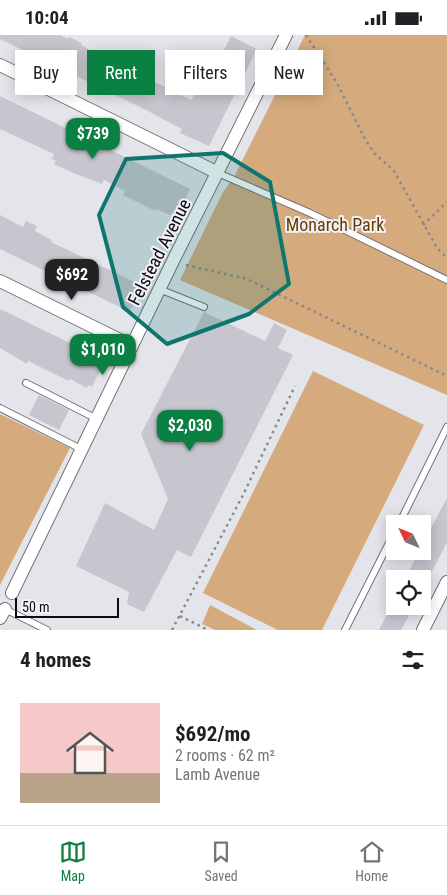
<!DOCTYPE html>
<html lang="en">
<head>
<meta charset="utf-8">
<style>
  :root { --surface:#fff; --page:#f6f6f6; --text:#202124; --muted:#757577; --line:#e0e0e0; --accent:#0b8043 }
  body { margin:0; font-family:"Roboto Condensed",sans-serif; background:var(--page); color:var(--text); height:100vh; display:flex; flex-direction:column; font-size:19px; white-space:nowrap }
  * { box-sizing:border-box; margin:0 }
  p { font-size:16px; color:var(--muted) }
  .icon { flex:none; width:28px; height:28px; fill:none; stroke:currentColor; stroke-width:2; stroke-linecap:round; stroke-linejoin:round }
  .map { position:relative; height:595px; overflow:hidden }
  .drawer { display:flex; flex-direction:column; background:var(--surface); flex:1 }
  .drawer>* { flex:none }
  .banner { position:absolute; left:15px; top:15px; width:418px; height:45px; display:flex; gap:10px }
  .needle { width:32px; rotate:313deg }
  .buttons { position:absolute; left:386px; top:480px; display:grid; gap:10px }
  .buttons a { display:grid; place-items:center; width:45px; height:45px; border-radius:0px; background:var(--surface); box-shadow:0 2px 12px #0003; font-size:25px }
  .scale { position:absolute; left:15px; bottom:12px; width:104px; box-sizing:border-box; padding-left:5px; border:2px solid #0c0c0e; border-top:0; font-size:14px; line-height:18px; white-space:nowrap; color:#0c0c0e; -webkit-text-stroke:4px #f2f1f8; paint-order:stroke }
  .price { position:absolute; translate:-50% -42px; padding:0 11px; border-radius:10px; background:var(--accent); color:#fff; font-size:16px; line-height:32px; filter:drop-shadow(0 1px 2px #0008) }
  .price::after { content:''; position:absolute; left:50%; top:30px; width:15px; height:11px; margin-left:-8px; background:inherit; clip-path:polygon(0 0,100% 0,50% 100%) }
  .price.selected { background:#222; color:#fff }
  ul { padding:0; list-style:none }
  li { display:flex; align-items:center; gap:15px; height:125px; padding:0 20px }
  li+li { border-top:1px solid var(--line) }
  li span { display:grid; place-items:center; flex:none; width:140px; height:100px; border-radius:0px; color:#555 }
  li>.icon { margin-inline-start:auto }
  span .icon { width:60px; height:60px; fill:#fffc; stroke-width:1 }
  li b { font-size:21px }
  h2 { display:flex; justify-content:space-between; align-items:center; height:60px; padding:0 20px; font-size:21px }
  .tag { padding:0 18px; border-radius:0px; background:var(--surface); box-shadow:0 2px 12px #0003; font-size:18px; line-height:45px }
  .tag.selected { background:var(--accent); color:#fff }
  .status { display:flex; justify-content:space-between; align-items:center; height:35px; padding:0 25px; background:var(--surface); direction:ltr }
  .status svg { height:14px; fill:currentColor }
  .menu { display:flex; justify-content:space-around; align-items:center; height:70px; border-top:1px solid var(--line); background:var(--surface); font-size:14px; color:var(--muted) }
  .menu a { display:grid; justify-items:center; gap:2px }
  .menu .selected { color:var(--accent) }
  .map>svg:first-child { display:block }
  .green { fill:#d5ab7d }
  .building { fill:#c7c6ce }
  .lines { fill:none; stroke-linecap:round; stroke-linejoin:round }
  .service-casing { stroke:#727278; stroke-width:8 }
  .minor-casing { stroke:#727278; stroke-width:14 }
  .path { stroke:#88888d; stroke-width:2.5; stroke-dasharray:2.5 4; stroke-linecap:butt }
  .service { stroke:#fff; stroke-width:6 }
  .minor { stroke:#fff; stroke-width:12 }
  .marked { fill:#0f766e; fill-opacity:0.2; stroke:#0f766e; stroke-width:4; stroke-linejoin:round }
  .labels { text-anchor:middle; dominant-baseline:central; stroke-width:4; stroke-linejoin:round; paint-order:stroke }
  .park-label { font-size:18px; fill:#673e01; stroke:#f2f1f8 }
  .street-label { font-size:18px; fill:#0c0c0e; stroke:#f2f1f8 }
</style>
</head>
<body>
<div class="status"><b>10:04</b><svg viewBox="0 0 49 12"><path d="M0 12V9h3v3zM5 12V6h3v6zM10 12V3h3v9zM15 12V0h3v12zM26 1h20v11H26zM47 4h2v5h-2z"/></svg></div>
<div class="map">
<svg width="447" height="595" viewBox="0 0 447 595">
  <rect width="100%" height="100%" fill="#e4e4eb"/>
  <path class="green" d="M305,0H447V360L180,245L222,159L235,140Z
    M313,336L424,390L322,595H278L203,558Z
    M0,379L70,413L0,550Z
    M210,570L257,595H215L202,589Z"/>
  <path class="building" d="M0,0H60L68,4L69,2L82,8L81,10L122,31L123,28L136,35L154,44L153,46L191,65L205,42L209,44L211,41L231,1L257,14L209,111L180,98L182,94L146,75L0,4Z
    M0,61L190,154L179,180L172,177L170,180L156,174L155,176L123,160L125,156L104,145L102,149L71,137L54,129L56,126L52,124L54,119L0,94Z
    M0,180L23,192L26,186L37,191L35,196L52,205L51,207L143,251L130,277L0,214Z
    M0,274L105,325L92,352L88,350L87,353L70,344L69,346L28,326L27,329L0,313Z
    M204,277L265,306L274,288L287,295L278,313L293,320L191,522L177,515L144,577L127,569L129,557L76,531L105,468L154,495L168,464L141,399Z
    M39,360L69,375L59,395L29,380Z
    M447,463V507L428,544H405L419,516H422V510Z
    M391,571H414L401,595H379Z"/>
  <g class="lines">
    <defs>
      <path id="service" d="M218,138L310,178L447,245
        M159,254L204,272
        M26,348L97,384
        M0,373L83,415
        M399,489L447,392
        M5,574L47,595
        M345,595L395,496"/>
      <path id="minor" d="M0,30L218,138
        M0,246L132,311
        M12,558L174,224L286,0
        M0,583L5,574
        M423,595L447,547"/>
    </defs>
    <use href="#service" class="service-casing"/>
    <use href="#minor" class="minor-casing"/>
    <path class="path" d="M306,0L337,48L366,106L375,119L394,136L437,213L447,223
      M423,190L447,167
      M186,230L247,244L447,341
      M180,581L208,595
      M172,595L242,462L295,351"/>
    <use href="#service" class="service"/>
    <use href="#minor" class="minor"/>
  </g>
  <path class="marked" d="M223,118L270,147L289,249L249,279L167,309L123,272L99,180L126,124Z"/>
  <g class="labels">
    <g class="park-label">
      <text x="335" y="189">Monarch Park</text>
    </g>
    <g class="street-label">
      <text transform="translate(159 217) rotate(-63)">Felstead Avenue</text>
    </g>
  </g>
</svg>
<div class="buttons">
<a><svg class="needle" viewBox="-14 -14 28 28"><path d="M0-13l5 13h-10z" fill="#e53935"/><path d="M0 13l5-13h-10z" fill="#757577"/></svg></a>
<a><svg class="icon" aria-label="locate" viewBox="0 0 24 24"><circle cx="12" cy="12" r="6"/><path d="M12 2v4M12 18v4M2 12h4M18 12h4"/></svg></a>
</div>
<div class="scale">50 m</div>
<b class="price" style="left:93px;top:125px">$739</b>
<b class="price selected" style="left:72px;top:266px">$692</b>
<b class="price" style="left:103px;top:341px">$1,010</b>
<b class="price" style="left:190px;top:417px">$2,030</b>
<div class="banner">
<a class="tag">Buy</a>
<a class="tag selected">Rent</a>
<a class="tag">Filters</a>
<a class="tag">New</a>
</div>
</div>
<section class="drawer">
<h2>4 homes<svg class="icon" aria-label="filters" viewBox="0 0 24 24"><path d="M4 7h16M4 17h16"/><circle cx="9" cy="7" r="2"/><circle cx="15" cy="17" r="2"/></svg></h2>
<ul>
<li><span style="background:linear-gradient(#f6c9c9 70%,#b9a48a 0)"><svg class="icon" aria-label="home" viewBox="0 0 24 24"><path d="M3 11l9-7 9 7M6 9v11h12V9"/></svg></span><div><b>$692/mo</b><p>2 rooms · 62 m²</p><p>Lamb Avenue</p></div></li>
</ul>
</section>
<nav class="menu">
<a class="selected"><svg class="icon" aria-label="map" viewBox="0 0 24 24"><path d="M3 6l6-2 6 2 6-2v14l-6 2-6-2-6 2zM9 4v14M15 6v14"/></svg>Map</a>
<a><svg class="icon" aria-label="saved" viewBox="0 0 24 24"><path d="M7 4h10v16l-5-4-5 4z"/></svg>Saved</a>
<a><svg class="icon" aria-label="home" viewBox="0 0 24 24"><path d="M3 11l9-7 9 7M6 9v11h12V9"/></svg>Home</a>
</nav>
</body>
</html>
